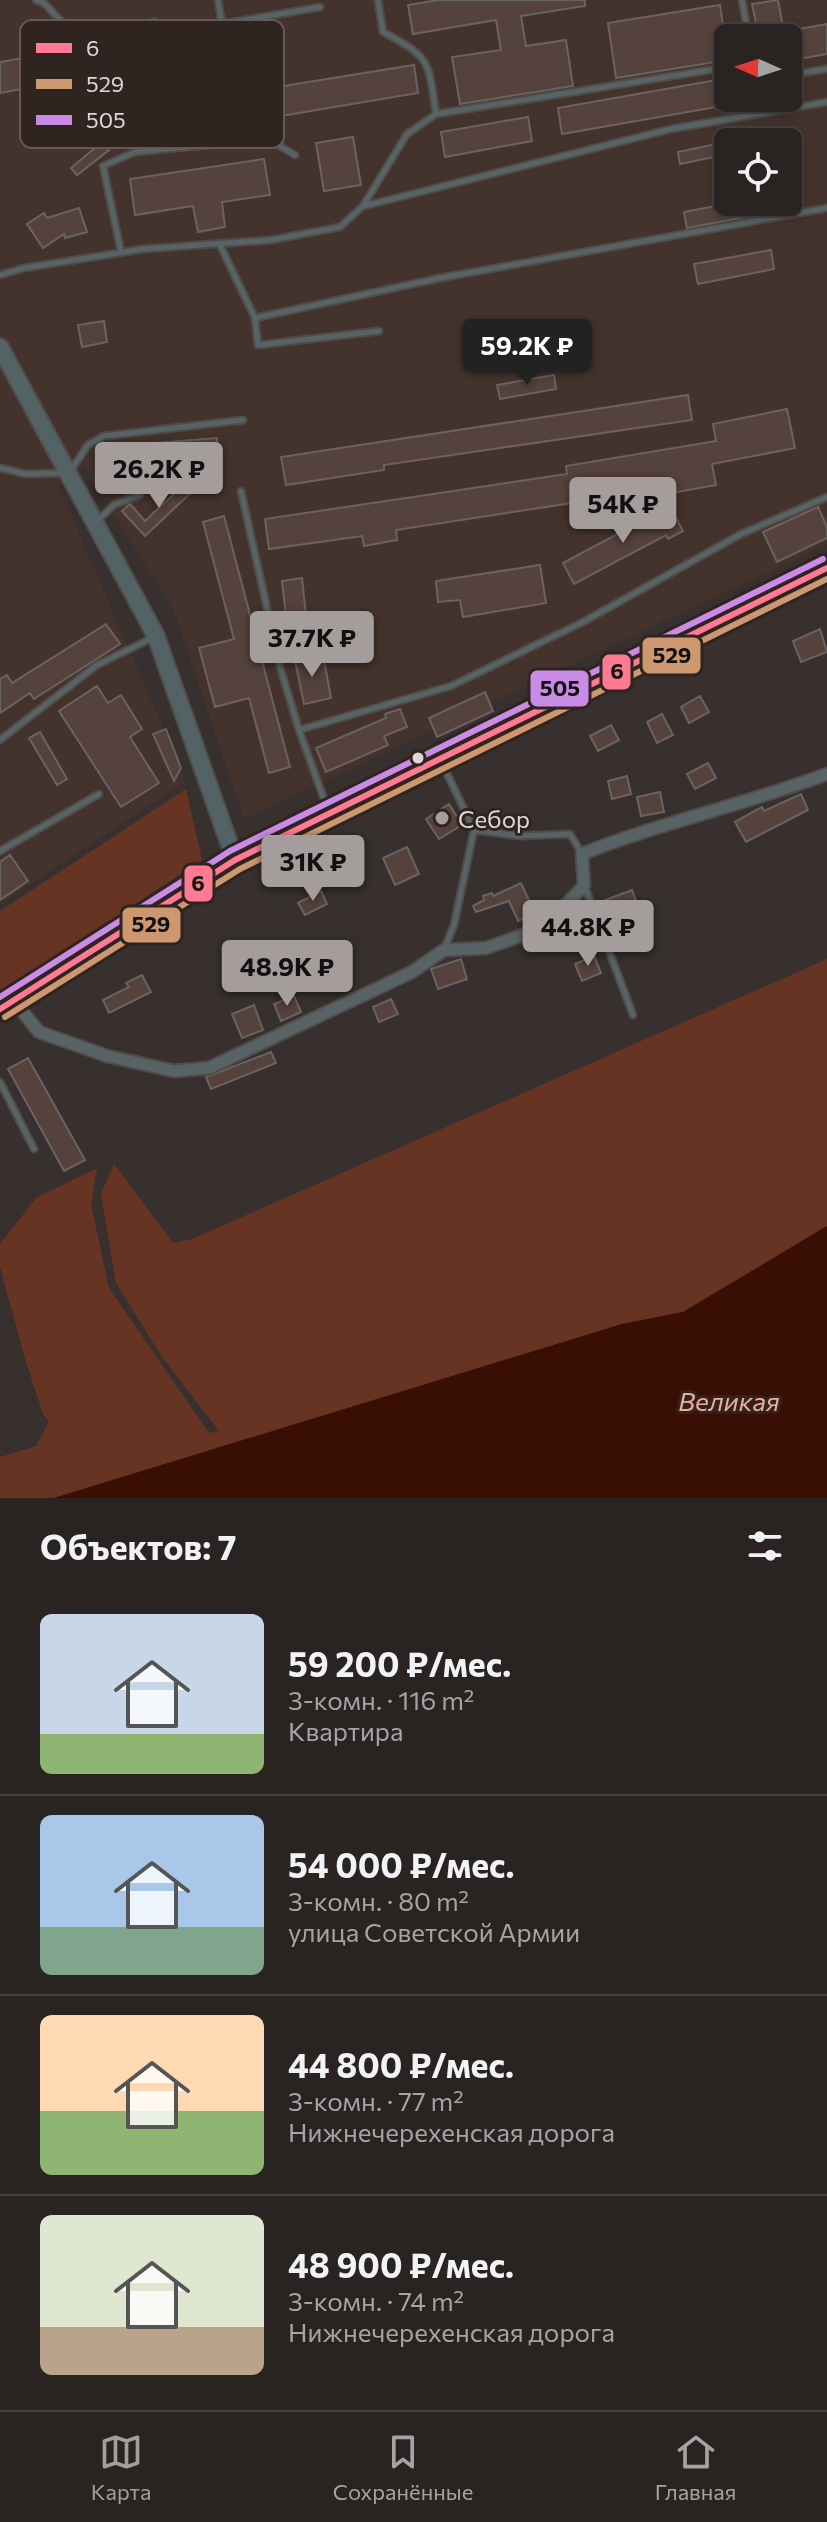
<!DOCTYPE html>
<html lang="ru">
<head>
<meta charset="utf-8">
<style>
  :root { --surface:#292422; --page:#35302f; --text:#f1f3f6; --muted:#a5a4a5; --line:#454140; --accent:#a59d9b }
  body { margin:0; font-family:Commissioner,sans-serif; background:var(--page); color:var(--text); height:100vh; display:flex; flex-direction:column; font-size:30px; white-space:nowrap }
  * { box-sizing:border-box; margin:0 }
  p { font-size:26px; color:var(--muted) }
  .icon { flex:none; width:44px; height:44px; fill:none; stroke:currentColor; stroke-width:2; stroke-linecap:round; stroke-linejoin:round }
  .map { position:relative; height:1498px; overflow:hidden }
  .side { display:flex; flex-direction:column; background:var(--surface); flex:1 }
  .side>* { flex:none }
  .needle { width:52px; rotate:273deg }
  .fabs { position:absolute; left:714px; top:24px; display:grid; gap:16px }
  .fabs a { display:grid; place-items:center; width:88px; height:88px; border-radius:12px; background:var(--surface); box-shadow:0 4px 12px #0003,0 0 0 2px var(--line); font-size:40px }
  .price { position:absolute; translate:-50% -68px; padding:0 18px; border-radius:8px; background:var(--accent); color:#111; font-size:26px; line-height:52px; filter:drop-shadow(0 2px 4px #0008) }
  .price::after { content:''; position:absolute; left:50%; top:48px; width:24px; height:18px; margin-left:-12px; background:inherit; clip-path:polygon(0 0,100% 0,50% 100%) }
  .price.on { background:#222; color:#fff }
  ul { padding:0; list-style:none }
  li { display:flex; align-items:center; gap:24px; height:200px; padding:0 40px }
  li+li { border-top:2px solid var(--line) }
  li span { display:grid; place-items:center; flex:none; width:224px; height:160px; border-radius:12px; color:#555 }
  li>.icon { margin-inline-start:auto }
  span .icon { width:96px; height:96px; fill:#fffc; stroke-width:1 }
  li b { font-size:34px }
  h2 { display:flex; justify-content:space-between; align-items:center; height:96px; padding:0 40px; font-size:34px }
  .dock { display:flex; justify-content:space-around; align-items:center; height:112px; border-top:2px solid var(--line); background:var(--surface); font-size:22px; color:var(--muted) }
  .dock a { display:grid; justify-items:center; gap:4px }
  .dock .on { color:var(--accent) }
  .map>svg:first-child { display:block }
  .built { fill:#44332d; fill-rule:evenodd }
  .green { fill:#673423 }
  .water { fill:#390f04 }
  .building { fill:#56423c; stroke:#696361; stroke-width:2 }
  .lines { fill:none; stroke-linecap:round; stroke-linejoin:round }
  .lane-casing { stroke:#514c4a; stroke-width:9 }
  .street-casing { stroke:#514c4a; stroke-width:15 }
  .secondary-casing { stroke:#514c4a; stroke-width:20 }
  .primary-casing { stroke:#514c4a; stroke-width:20 }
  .lane { stroke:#576364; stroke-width:5 }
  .street { stroke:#576364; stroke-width:11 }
  .secondary { stroke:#526265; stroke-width:16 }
  .primary { stroke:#52676a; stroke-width:16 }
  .bus-1-casing { stroke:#302420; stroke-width:12 }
  .bus-2-casing { stroke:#302420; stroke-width:12 }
  .bus-3-casing { stroke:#302420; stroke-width:12 }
  .bus-1 { stroke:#fe7a93; stroke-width:6 }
  .bus-2 { stroke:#cd976f; stroke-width:6 }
  .bus-3 { stroke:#ca8be6; stroke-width:6 }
  .bus-dot { fill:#e0d7d5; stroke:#302420; stroke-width:3 }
  .poi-dot { fill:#a59d9b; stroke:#302420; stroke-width:3 }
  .labels { text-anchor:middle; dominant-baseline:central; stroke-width:6; stroke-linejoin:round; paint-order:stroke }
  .poi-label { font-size:24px; fill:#e0d7d5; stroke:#302420; text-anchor:start }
  .water-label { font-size:26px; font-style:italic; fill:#f4ab94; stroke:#302420 }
  .key { fill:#302420; stroke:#655a56; stroke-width:2 }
  .key-label { font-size:22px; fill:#e0d7d5 }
  .line-badge { stroke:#302420; stroke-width:3 }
  .pale-badge-label { font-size:22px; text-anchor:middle; font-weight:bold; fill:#111 }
</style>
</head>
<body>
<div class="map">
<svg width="827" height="1498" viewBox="0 0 827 1498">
  <rect width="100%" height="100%" fill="#37302e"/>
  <path class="built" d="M0,0H827V544L244,819L173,608L84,468L58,485L186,781L0,904ZM728,38H788V98H728ZM728,142H788V202H728Z"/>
  <path class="green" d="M186,789L202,860L0,993V911Z
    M827,959V1226L683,1312L622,1324L54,1498H0V1457L36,1446L49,1421L43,1414L26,1362L0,1267V1244L36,1198L97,1168L91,1204L109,1288L209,1433L219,1431L162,1357L116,1283L101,1194L114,1164L173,1243L192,1239Z"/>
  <path class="water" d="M827,1226V1498H54L622,1324L683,1312Z"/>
  <path class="building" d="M438,0H585V6L521,16L526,46L566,40L573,86L460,104L452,57L501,50L496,20L413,34L408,5Z
    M778,0L783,27L758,32L752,4Z
    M720,5L728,60L616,78L608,23Z
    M827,24V54L793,60L788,31Z
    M179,41L184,67L72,88L70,80L0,93V62L30,57L28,45L44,42L48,65Z
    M414,65L418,93L257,120L252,91Z
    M728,78V105L562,134L558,108Z
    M528,117L532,141L445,157L441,132Z
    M353,137L361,185L324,191L316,143Z
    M102,142L109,150L77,175L71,168Z
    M721,143L723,155L680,164L678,152Z
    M264,159L270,195L222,202L225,227L198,232L193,206L135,215L130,179Z
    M736,202H760L762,214L687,228L684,212Z
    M79,208L87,232L65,238L64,234L43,248L27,224L44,213L47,218Z
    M771,250L774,269L698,284L694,264Z
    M104,321L107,342L82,347L78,325Z
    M554,375L556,389L500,399L497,385Z
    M688,395L692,420L384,465V470L286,485L281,457Z
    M787,409L795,448L712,464L716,485L572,511V503L396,530L397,540L364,546L362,536L269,549L265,519L567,474L566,466L716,441L713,424Z
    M217,438L220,477L122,485L119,446Z
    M190,479L197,487L145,536L122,511L130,504L145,521Z
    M670,506L683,531L668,539L666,535L574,584L563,563Z
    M818,507L827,527V538L777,562L763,532Z
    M224,516L290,767L269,773L249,698L215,707L199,648L234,639L203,522Z
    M540,565L546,603L463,617L460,600L438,602L436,581Z
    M302,578L306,615L286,617L282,581Z
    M106,624L120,644L34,699L30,693L0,713V679L7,675L12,683Z
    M820,629L827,652L801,662L793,641Z
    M308,653L310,663L324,660L331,698L304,704L294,656Z
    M97,686L108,703L121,695L142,729L130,737L159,783L121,807L59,711Z
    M485,692L493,711L437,737L429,718Z
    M700,696L709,712L689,723L681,707Z
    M400,709L407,727L384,736L388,745L326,772L316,748L386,718L385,714Z
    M662,714L673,735L657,743L647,722Z
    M611,725L619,740L598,751L590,736Z
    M166,729L181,768L174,781L153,734Z
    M40,732L67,779L57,785L29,738Z
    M708,763L716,778L695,789L687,774Z
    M627,776L631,794L612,799L608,781Z
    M660,792L664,812L641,816L637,797Z
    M801,794L808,810L746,842L735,822L762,807L764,811Z
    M449,804L462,825L439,839L426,819Z
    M407,847L419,874L395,885L383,858Z
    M10,855L28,881L0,900V862Z
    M521,883L535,913L518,921L509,901L476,912L473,906L484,900L483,896L492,893L493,896Z
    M632,890L637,904L610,914L605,900Z
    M321,891L327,904L305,915L298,903Z
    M594,956L601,973L582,981L575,964Z
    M461,959L467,979L438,989L431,969Z
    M142,975L151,992L109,1013L103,1000L129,987L126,983Z
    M294,996L301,1012L281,1021L274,1004Z
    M391,999L398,1014L379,1022L373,1007Z
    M254,1005L263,1030L242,1038L232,1014Z
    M271,1052L276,1063L211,1089L206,1077Z
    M28,1058L85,1160L64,1171L8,1069Z"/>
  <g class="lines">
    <defs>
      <path id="lane" d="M36,0L44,3L73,34L155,22
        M218,0L222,24L320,7
        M378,0L383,32C432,58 428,61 436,114
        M742,0L749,38
        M788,75L827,69
        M364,206L671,129L827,102
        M219,243L255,318L440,278L827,208
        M121,252L103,166L135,152L268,139L295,155
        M0,275L24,268L143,249L271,240L340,227L363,206L407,134L436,114L728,67
        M255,318L258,345L379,331
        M0,468L26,474L62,473
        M71,470L88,445L104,436L243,420
        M241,491L280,667L299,730L328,810
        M99,519L115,504L140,495
        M299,730L451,686L583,622L741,534L827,497
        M0,740L97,665L152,638
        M441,761L474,830L519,836L570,834L582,854
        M0,851L99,794
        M585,887L633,1015
        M444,949L454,925L474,830
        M0,1082L34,1149"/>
      <path id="street" d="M13,1000L39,1032L107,1056L174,1071L209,1068L412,972L444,950L486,948L543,928L584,886L582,854C662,822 747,804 827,774"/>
      <path id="secondary" d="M0,347L156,636L235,860"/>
      <path id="primary" d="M0,1009L235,860L439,757L827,568"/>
    </defs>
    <use href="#lane" class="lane-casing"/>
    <use href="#street" class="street-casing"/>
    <use href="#secondary" class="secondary-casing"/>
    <use href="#primary" class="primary-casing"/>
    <use href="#lane" class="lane"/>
    <use href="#street" class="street"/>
    <use href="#secondary" class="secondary"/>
    <use href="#primary" class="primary"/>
    <defs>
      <path id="bus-1" d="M0,1009L235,860L827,568"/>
      <path id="bus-2" d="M5,1017L240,869L827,579"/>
      <path id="bus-3" d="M0,997L230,851L823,559"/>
    </defs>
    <use href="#bus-1" class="bus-1-casing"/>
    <use href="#bus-2" class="bus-2-casing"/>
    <use href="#bus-3" class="bus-3-casing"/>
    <use href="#bus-1" class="bus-1"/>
    <use href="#bus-2" class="bus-2"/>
    <use href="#bus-3" class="bus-3"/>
  </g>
  <circle class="bus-dot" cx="418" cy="758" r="7"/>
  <circle class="poi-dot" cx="442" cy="818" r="8"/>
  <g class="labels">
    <g class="poi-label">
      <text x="458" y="818">Себор</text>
    </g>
    <g class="water-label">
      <text x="729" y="1400">Великая</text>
    </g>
  </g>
  <rect x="20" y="20" width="264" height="128" rx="12" class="key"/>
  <rect x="36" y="43" width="36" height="10" fill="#fe7a93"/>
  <rect x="36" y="79" width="36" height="10" fill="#cd976f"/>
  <rect x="36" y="115" width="36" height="10" fill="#ca8be6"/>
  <g class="key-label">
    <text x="86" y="56">6</text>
    <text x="86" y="92">529</text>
    <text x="86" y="128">505</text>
  </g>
  <g class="line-badge">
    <rect x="641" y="636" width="61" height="39" rx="8" fill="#cd976f"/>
    <rect x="601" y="653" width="31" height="38" rx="8" fill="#fe7a93"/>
    <rect x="529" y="669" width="61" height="39" rx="8" fill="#ca8be6"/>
    <rect x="183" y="864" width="31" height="39" rx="8" fill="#fe7a93"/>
    <rect x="121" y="906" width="61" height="38" rx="8" fill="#cd976f"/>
  </g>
  <g class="pale-badge-label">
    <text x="672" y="663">529</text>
    <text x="617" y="679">6</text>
    <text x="560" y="696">505</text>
    <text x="198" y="891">6</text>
    <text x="151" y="932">529</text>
  </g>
</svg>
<div class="fabs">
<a><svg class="needle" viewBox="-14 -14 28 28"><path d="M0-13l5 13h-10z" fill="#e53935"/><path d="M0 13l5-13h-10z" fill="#a5a4a5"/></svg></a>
<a><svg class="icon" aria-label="locate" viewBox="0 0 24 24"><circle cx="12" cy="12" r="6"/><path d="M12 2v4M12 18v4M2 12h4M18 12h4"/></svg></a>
</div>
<b class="price on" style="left:527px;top:387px">59.2K ₽</b>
<b class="price" style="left:159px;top:510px">26.2K ₽</b>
<b class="price" style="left:623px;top:545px">54K ₽</b>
<b class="price" style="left:312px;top:679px">37.7K ₽</b>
<b class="price" style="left:313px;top:903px">31K ₽</b>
<b class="price" style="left:588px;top:968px">44.8K ₽</b>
<b class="price" style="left:287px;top:1008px">48.9K ₽</b>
</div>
<section class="side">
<h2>Объектов: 7<svg class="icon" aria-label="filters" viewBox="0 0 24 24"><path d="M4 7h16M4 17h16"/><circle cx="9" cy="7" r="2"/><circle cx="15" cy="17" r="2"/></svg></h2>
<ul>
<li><span style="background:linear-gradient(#c9d6e8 75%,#8fb573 0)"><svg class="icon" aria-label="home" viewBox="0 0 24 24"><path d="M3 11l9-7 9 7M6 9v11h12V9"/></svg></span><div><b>59 200 ₽/мес.</b><p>3-комн. · 116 m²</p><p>Квартира</p></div></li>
<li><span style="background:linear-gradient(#a9c7e8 70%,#7fa58c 0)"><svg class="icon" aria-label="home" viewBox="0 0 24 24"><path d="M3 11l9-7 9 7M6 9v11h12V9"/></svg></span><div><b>54 000 ₽/мес.</b><p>3-комн. · 80 m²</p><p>улица Советской Армии</p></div></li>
<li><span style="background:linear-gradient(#ffd9b3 60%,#8fb573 0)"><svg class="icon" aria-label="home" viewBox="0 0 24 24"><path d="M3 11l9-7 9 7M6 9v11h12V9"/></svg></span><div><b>44 800 ₽/мес.</b><p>3-комн. · 77 m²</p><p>Нижнечерехенская дорога</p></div></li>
<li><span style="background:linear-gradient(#dfe7d0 70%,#b9a48a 0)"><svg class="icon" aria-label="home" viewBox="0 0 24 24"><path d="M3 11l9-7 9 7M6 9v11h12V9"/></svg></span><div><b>48 900 ₽/мес.</b><p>3-комн. · 74 m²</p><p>Нижнечерехенская дорога</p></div></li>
</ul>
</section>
<nav class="dock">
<a class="on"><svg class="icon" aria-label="map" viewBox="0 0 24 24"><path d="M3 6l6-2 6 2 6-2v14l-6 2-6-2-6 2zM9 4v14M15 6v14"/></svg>Карта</a>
<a><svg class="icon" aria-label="saved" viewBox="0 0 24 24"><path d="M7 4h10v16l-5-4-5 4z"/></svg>Сохранённые</a>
<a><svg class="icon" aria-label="home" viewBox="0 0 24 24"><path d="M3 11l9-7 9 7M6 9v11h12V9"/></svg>Главная</a>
</nav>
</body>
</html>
